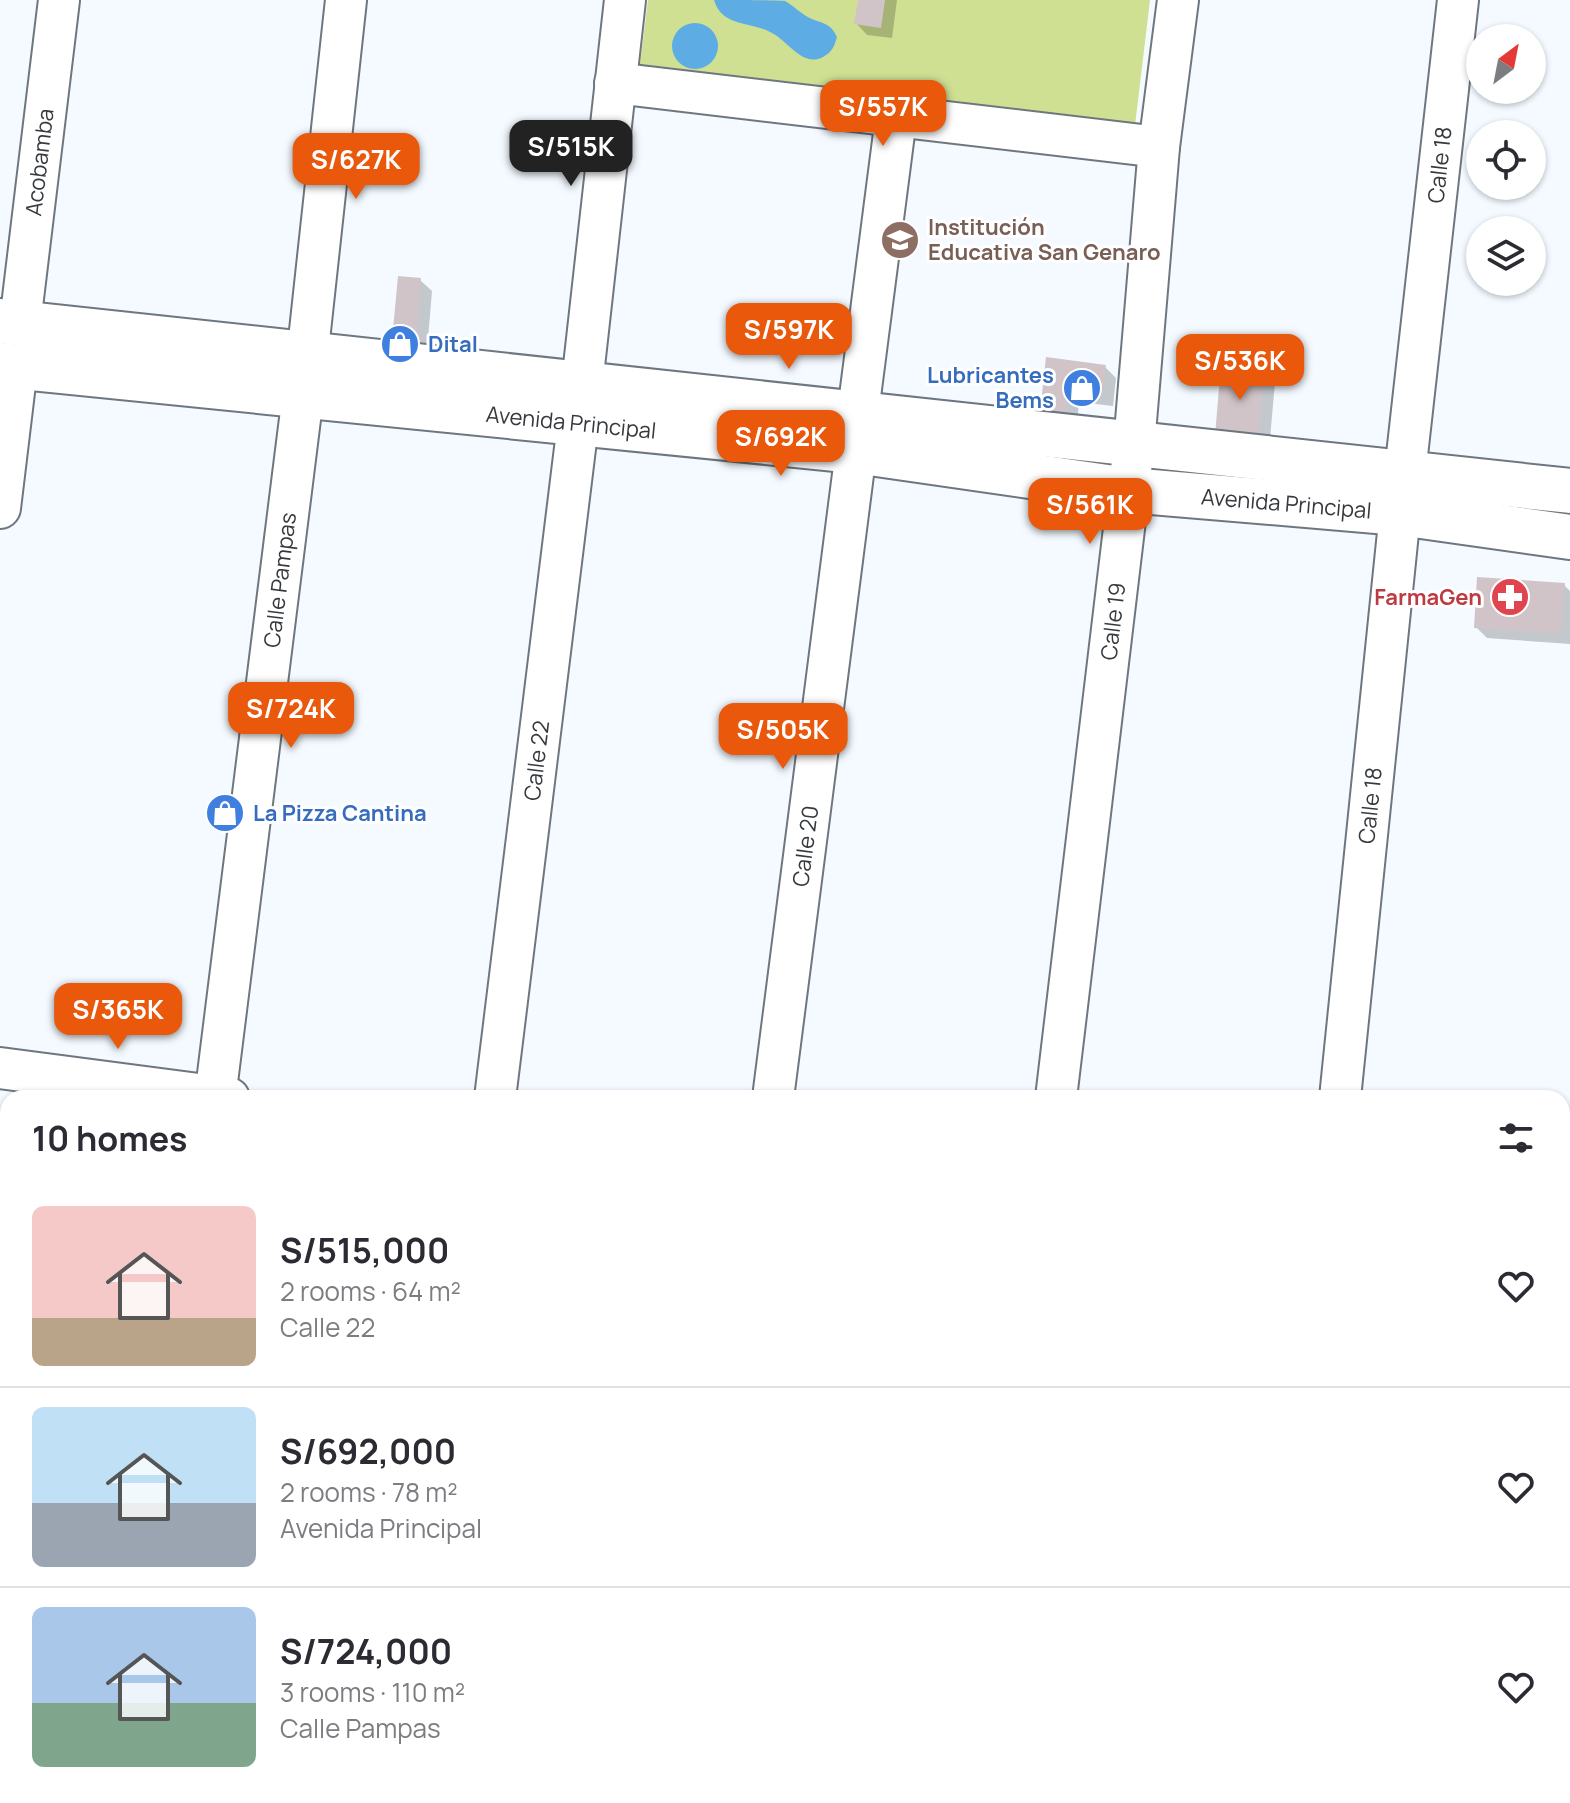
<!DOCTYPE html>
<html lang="en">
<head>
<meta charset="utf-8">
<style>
  :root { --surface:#fff; --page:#f2f2f3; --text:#2b2b33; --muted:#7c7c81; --line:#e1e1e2; --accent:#ea580c }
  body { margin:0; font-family:Manrope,sans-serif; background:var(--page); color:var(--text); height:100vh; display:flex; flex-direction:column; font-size:30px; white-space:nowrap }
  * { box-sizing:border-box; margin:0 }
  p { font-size:26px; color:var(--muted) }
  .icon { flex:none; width:44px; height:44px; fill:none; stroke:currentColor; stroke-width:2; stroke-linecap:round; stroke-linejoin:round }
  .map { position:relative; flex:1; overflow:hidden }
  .side { position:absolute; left:0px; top:1090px; width:1570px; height:714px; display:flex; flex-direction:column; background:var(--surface); border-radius:24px 24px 0 0; box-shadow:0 2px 6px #0004 }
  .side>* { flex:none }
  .needle { width:52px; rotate:32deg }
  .controls { position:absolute; left:1466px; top:24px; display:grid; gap:16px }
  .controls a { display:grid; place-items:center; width:80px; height:80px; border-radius:50%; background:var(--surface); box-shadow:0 2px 6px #0004; font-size:40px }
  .price { position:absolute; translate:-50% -68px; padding:0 18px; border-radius:16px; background:var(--accent); color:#fff; font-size:26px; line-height:52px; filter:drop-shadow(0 2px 4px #0008) }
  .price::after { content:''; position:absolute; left:50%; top:48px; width:24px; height:18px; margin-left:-12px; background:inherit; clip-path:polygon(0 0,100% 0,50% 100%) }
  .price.active { background:#222; color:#fff }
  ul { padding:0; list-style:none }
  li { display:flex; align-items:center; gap:24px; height:200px; padding:0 32px }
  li+li { border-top:2px solid var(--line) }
  li span { display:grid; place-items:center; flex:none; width:224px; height:160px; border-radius:12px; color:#555 }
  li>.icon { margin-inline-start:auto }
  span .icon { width:96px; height:96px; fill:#fffc; stroke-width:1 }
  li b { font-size:34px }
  h2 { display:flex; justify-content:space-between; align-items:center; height:96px; padding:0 32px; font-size:34px }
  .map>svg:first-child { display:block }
  .green { fill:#cfe093 }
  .water { fill:#5dace3 }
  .shadow { fill:#0003 }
  .building { fill:#d0c4c9 }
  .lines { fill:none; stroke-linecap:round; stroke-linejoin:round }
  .street-casing { stroke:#6f777e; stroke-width:44 }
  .secondary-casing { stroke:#6f777e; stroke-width:48 }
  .street { stroke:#fff; stroke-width:40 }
  .secondary { stroke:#fff; stroke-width:44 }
  .labels { text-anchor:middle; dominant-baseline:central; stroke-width:6; stroke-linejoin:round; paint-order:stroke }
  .street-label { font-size:22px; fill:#36393d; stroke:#fff }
  .education-label { font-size:22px; font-weight:bold; fill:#785e54; stroke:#fff; text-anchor:start }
  .shop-label { font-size:22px; font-weight:bold; fill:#366cbe; stroke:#fff; text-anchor:start }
  .health-label { font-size:22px; font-weight:bold; fill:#be3a42; stroke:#fff; text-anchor:end }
</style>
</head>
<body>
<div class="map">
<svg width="1570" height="1803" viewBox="0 0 1570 1803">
  <rect width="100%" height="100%" fill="#f4faff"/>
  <path class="green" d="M648,0H1150L1134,134L639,72Z
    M1562,1308L1570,1309L1562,1388Z"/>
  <path class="water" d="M714,0C727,0 776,0 785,1C794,6 802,15 812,19C825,24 831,24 837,37C834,47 832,52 823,57C802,68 788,40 770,32C749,21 722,27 714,0Z
    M672 46a23 23 0 1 1 46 0a23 23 0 1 1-46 0Z"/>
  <path class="shadow" d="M860,0H897L892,38L867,35L856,23Z
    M420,280L432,291L426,363L404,361Z
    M1047,359L1105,367L1116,378L1113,406L1079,402L1076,436L1052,433Z
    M1264,371L1275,382L1269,450L1228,447Z
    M1564,585L1570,591V644L1487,638L1476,627Z"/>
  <path class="building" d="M858,0H885L881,28L854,24Z
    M398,276L421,278L415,353L391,351Z
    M1046,357L1106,365L1102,396L1069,392L1065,425L1039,422Z
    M1221,364L1265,369L1258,440L1215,436Z
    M1477,577L1565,583L1561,634L1474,628Z
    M921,1796H1101L1113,1803H911Z"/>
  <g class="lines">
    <defs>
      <g id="street">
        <path d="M615,83L1159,147"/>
        <path id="s1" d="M20,323L59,0"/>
        <path d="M582,384L625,0"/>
        <path d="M858,412L896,118"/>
        <path id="s2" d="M1405,473L1458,0"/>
        <path d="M0,508L17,367"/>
        <path d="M0,1068L229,1098"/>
        <path id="s3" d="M215,1098L303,395L346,0"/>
        <path id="s4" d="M495,1098L578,424"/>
        <path id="s5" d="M773,1098L856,451"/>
        <path id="s6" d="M1056,1098L1134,445L1159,147L1178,0"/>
        <path id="s7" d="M1340,1098L1400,513"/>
        <path d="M1562,1295L1570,1296"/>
        <path d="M1562,1514L1570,1441"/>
        <path d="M1562,1674L1570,1679"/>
        <path d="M590,1796L602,1803"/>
        <path d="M1155,1796L1166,1803"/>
        <path d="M84,1803L89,1796"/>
        <path d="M748,1803L752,1796"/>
      </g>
      <g id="secondary">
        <path d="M0,321L1570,491"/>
        <path id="s8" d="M0,365L856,451L1128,490L1400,513L1570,537"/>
        <path d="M0,1489L8,1495"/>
        <path d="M0,1588L8,1594"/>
        <path d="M230,1796L236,1803"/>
      </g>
    </defs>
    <use href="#street" class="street-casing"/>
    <use href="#secondary" class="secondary-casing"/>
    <use href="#street" class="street"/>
    <use href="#secondary" class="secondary"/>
  </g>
  <defs>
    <symbol id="school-disc" viewBox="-11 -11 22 22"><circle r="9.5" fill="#8d6e63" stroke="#fff"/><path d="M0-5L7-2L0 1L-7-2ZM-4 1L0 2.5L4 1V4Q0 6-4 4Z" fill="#fff"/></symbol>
    <symbol id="shop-disc" viewBox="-11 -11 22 22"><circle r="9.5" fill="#3f7fe0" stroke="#fff"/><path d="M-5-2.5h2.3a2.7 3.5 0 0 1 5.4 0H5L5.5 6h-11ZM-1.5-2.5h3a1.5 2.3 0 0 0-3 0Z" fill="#fff"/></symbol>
    <symbol id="pharmacy-disc" viewBox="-11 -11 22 22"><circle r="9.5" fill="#e0444e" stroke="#fff"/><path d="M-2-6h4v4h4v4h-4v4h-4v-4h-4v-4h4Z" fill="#fff"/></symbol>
  </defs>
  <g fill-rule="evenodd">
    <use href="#school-disc" x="878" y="218" width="44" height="44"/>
    <use href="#shop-disc" x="378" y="322" width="44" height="44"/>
    <use href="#shop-disc" x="1060" y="366" width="44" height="44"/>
    <use href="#pharmacy-disc" x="1488" y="575" width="44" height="44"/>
    <use href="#shop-disc" x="203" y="791" width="44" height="44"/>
  </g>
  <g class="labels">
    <g class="street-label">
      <text stroke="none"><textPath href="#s1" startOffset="162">Acobamba</textPath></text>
      <text stroke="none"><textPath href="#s2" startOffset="310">Calle 18</textPath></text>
      <text stroke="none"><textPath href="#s8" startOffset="574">Avenida Principal</textPath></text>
      <text stroke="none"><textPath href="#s8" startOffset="1294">Avenida Principal</textPath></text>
      <text stroke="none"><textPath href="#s3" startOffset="522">Calle Pampas</textPath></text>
      <text stroke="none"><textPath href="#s6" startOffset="480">Calle 19</textPath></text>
      <text stroke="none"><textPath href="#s4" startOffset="340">Calle 22</textPath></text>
      <text stroke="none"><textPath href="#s7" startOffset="294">Calle 18</textPath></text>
      <text stroke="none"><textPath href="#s5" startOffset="254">Calle 20</textPath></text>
    </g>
    <g class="education-label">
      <text x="928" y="227">Institución<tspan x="928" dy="25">Educativa San Genaro</tspan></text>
    </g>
    <g class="shop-label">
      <text x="428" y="344">Dital</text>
      <text x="1054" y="375" text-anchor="end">Lubricantes<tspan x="1054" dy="25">Bems</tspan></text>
      <text x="253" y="813">La Pizza Cantina</text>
    </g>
    <g class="health-label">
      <text x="1482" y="597">FarmaGen</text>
    </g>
  </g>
</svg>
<div class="controls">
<a><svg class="needle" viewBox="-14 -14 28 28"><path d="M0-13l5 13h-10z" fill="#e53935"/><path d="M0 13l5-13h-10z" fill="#7c7c81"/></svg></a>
<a><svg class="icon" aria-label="locate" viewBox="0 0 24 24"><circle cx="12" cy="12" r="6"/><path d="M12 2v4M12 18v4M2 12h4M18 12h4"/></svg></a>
<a><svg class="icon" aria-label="layers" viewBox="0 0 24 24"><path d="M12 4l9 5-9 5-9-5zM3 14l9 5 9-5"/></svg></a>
</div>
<b class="price" style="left:883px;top:148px">S/557K</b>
<b class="price active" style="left:571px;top:188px">S/515K</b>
<b class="price" style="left:356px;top:201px">S/627K</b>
<b class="price" style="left:789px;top:371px">S/597K</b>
<b class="price" style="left:1240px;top:402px">S/536K</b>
<b class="price" style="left:781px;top:478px">S/692K</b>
<b class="price" style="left:1090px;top:546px">S/561K</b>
<b class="price" style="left:291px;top:750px">S/724K</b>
<b class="price" style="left:783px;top:771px">S/505K</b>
<b class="price" style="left:118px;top:1051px">S/365K</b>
<section class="side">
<h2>10 homes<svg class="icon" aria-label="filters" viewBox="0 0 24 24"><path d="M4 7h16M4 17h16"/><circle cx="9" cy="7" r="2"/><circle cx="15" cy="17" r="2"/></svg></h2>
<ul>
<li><span style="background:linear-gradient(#f6c9c9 70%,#b9a48a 0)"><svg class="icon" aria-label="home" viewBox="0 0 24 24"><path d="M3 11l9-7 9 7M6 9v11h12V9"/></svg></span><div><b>S/515,000</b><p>2 rooms · 64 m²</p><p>Calle 22</p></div><svg class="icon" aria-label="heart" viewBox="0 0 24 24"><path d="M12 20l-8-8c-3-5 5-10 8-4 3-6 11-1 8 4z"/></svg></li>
<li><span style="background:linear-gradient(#bfe0f5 60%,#9aa5b1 0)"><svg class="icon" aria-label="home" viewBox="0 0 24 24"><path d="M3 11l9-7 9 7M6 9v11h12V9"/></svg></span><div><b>S/692,000</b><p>2 rooms · 78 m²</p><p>Avenida Principal</p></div><svg class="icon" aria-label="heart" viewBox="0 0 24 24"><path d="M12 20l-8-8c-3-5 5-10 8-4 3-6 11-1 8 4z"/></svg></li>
<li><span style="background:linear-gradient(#a9c7e8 60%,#7fa58c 0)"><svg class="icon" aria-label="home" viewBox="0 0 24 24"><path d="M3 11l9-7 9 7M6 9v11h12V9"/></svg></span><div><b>S/724,000</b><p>3 rooms · 110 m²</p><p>Calle Pampas</p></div><svg class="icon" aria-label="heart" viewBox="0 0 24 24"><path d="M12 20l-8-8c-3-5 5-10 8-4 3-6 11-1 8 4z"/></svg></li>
</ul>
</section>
</div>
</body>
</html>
